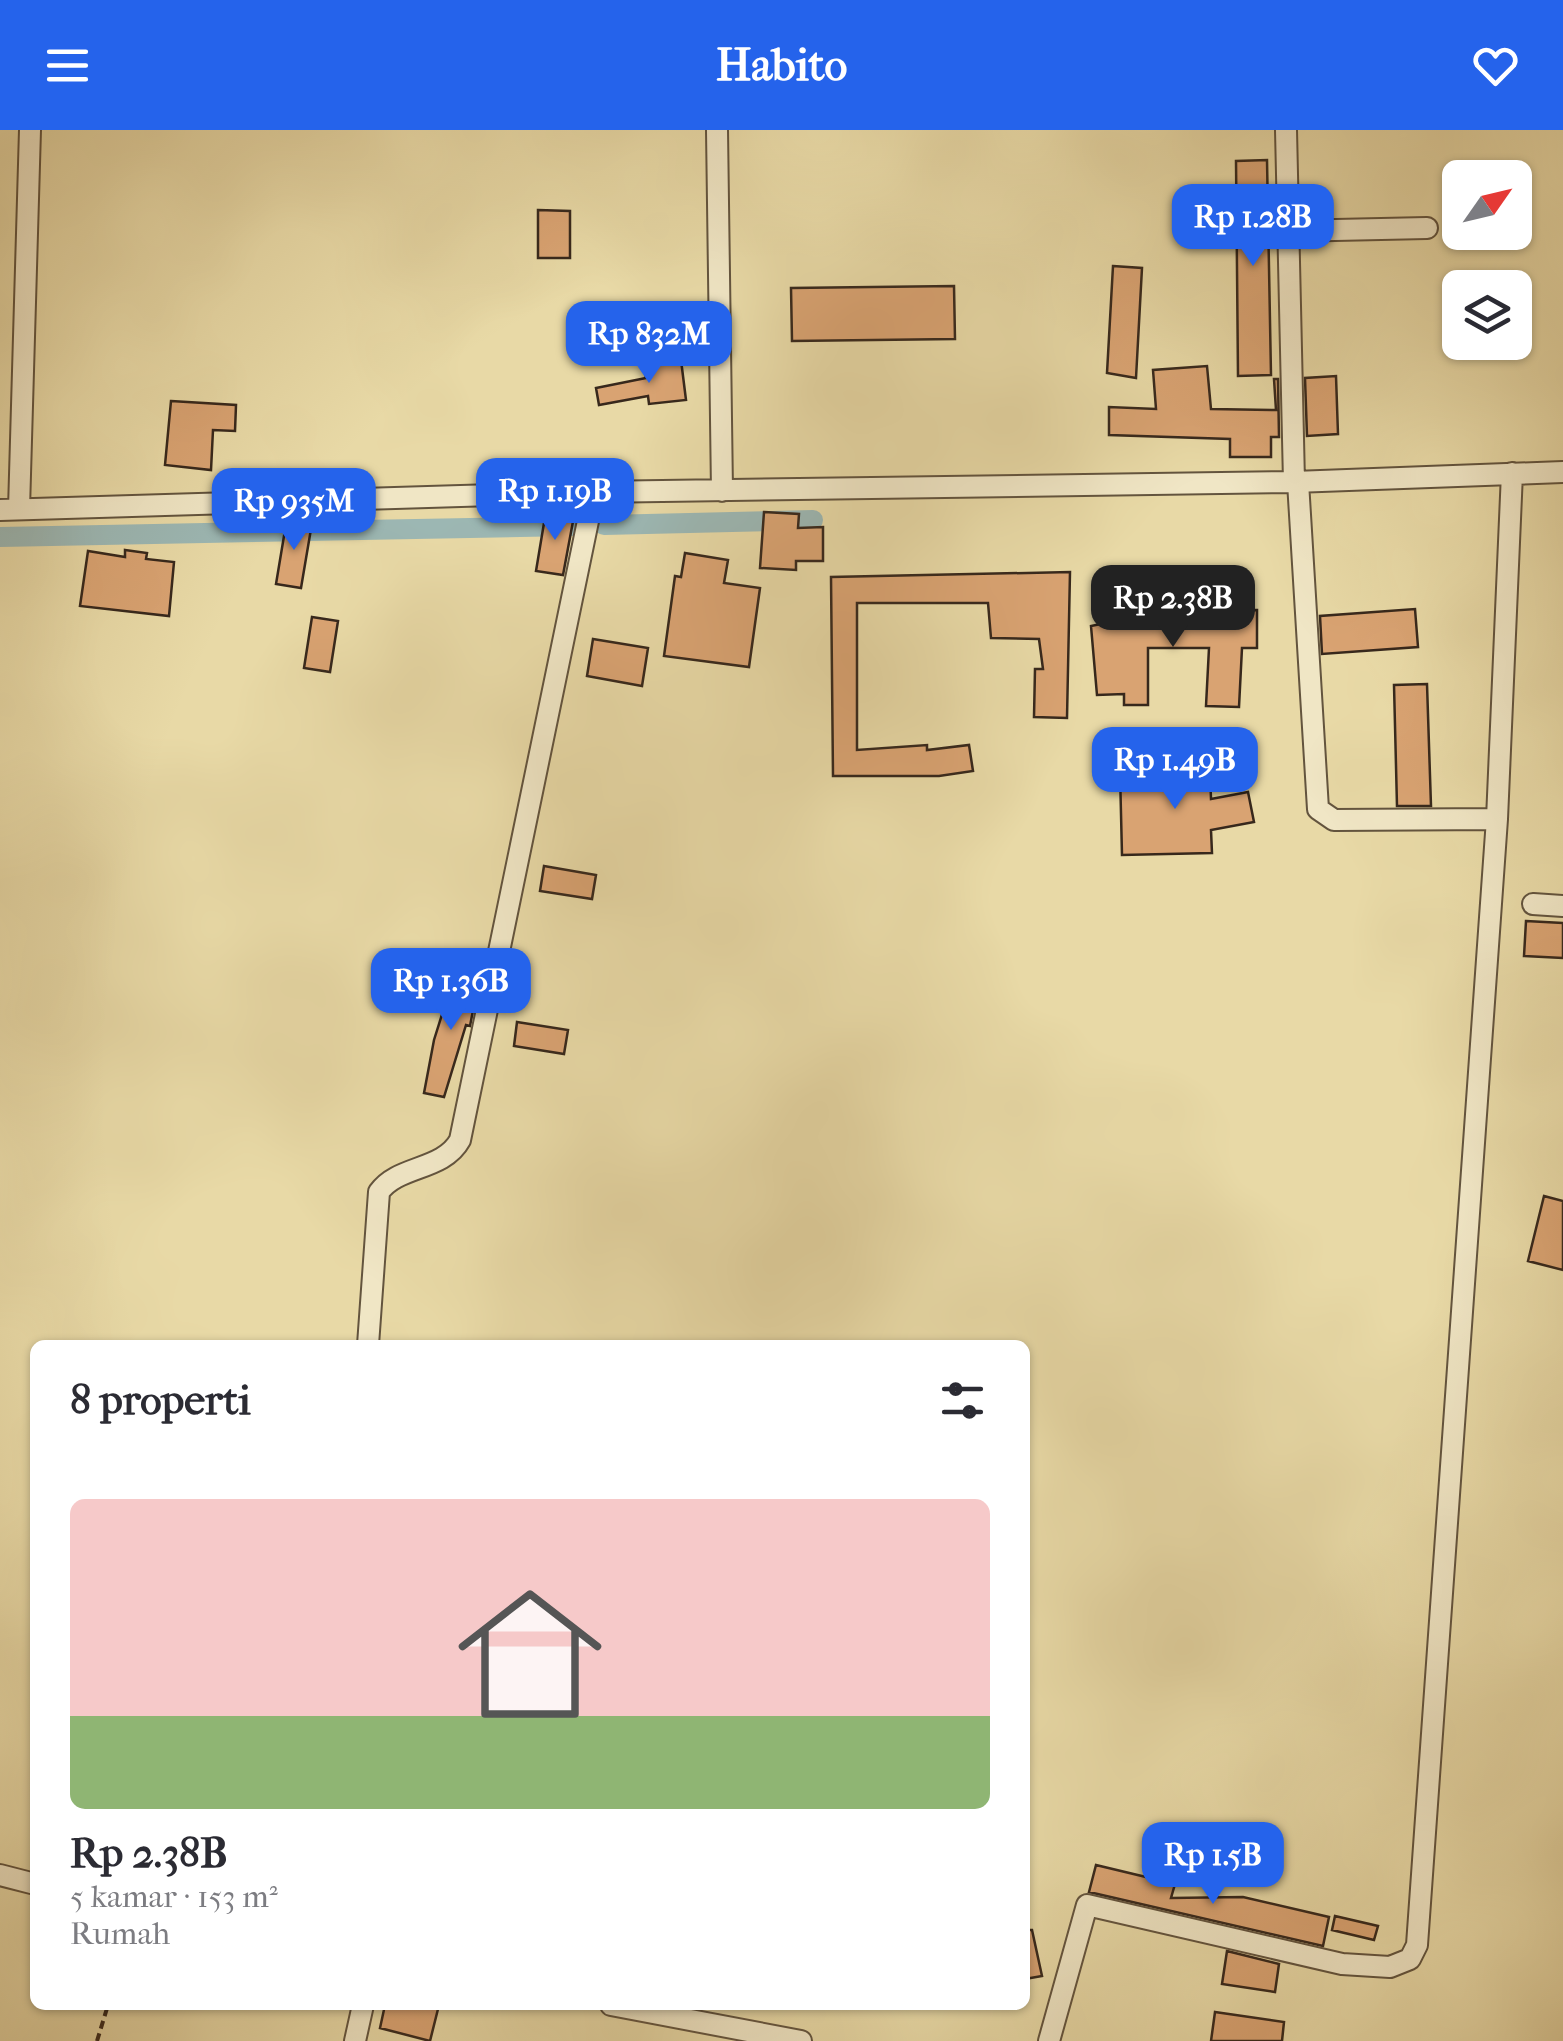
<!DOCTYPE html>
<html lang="id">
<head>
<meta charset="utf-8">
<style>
  :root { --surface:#fff; --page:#f7f7f7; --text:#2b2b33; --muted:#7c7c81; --line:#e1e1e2; --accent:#2563eb }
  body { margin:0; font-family:"IM FELL French Canon",serif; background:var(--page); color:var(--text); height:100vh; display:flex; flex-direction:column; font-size:38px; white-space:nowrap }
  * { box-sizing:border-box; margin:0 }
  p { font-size:32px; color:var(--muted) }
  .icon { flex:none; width:55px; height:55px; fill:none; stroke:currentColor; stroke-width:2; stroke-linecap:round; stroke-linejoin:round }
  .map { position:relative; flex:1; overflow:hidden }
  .side { position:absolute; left:30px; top:1210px; width:1000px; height:670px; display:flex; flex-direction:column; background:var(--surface); border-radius:15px; box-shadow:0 2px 8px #0004 }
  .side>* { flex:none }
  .needle { width:65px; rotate:56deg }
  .buttons { position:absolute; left:1442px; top:30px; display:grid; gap:20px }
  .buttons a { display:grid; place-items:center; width:90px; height:90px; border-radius:15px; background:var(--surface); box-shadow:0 2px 8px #0004; font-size:50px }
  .price { position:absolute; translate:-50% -85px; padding:0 22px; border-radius:20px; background:var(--accent); color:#fff; font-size:32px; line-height:65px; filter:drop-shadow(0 2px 5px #0008) }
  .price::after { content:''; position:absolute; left:50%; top:60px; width:30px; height:22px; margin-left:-15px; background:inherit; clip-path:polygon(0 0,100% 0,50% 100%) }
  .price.on { background:#222; color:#fff }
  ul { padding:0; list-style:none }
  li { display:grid; align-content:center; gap:20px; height:530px; padding:0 40px }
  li+li { border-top:2px solid var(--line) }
  li span { display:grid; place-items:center; height:310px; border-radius:15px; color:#555 }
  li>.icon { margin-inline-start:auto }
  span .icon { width:180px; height:180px; fill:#fffc; stroke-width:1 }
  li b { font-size:42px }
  h2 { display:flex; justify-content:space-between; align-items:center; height:120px; padding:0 40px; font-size:42px }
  header { display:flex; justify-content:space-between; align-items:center; height:130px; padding:0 40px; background:var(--accent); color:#fff; font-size:45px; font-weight:700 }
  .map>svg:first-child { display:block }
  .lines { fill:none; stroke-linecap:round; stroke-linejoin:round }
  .canal { stroke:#9cb7b3; stroke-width:20 }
  .building { fill:#d9a372; stroke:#37281c; stroke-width:2.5 }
  .minor-casing { stroke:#63543e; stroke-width:24 }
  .path { stroke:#37281c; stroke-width:4; stroke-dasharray:8 5; stroke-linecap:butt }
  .minor { stroke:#f0e6c5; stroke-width:20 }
</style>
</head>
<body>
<header><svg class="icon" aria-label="menu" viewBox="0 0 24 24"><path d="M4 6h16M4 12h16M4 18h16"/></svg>Habito<svg class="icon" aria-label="heart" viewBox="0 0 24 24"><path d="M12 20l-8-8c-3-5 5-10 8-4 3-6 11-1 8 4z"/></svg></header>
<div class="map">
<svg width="1563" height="1911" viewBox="0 0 1563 1911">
  <rect width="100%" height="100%" fill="#e8d9a6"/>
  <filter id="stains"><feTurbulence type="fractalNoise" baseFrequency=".002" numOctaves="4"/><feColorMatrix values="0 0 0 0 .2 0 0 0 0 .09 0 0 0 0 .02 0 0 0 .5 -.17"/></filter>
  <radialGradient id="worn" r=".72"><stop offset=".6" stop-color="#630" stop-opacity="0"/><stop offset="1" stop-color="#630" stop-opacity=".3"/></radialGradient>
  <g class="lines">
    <path class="canal" d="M604,395L813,390
      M0,407L572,396"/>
  </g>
  <path class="building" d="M1267,30L1271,245L1238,246L1236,31Z
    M538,80L570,81V128H538Z
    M1113,136L1142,138L1136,248L1107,243Z
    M954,156L955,209L792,211L791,158Z
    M681,230L686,270L649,274L648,266L599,275L596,258L646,248L644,235Z
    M1207,236L1211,279L1276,280L1274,249H1278L1279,307H1271V327H1230V309L1109,305V277L1156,279L1153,240Z
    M1336,246L1338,304L1307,306L1305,248Z
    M171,271L236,275L235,301L213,300L211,340L165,335Z
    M546,381L574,386L563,445L536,441Z
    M764,382L799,384L798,398L823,397V431H796V440L760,438Z
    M287,388L312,393L301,458L276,454Z
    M125,420L147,423L146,429L174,432L169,486L80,476L88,421L125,427Z
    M685,423L728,430L724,453L760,458L749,537L664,526L675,446L681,447Z
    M1070,442L1067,588L1034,587L1035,539H1043L1039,509L991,508L988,473H857V620L927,615V620L969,615L973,641L939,646H833L831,447Z
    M1415,479L1418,517L1322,524L1320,486Z
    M1257,480V518H1242L1239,577L1206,576L1209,518H1148V575H1124V564L1097,565L1091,496L1101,494L1102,490L1123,491V481Z
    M312,487L338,491L330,542L304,538Z
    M593,509L648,518L642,556L587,546Z
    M1427,554L1431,676H1397L1394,555Z
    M1210,641L1211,669L1248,662L1254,692L1211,700L1212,723L1122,725L1120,642Z
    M544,736L596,745L592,769L540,761Z
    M1526,791L1563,793V828L1524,826Z
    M455,843L479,849L470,896L466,895L444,967L424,963L434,910Z
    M517,892L568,900L564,924L514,916Z
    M1544,1066L1563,1071V1140L1528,1131Z
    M1096,1735L1175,1754L1171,1768L1243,1767L1329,1787L1323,1816L1089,1762Z
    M1335,1786L1378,1796L1374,1810L1332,1800Z
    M1025,1800H1032L1042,1846L1025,1849Z
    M1227,1821L1279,1834L1275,1862L1222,1854Z
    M385,1875H439L430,1911L380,1898Z
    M1215,1882L1284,1892L1282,1911H1211Z"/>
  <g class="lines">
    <defs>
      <path id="minor" d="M717,0L722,361
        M1286,0L1294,352
        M1289,101L1427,98
        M1298,352L1318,679L1334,690L1497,689
        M19,379L30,0
        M0,380L594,362L1294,352L1563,342
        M1533,774L1563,776
        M368,1215L379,1062C398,1035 443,1041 460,1010L594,362
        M0,1745L35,1754
        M611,1875L801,1911
        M355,1911L363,1875
        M1049,1911L1087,1775L1342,1834L1390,1837L1410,1829L1417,1815L1497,689L1512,343"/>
    </defs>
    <use href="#minor" class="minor-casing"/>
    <path class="path" d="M97,1911L108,1875"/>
    <use href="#minor" class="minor"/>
  </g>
  <rect width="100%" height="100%" filter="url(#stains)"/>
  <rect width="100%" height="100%" fill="url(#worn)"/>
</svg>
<div class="buttons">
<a><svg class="needle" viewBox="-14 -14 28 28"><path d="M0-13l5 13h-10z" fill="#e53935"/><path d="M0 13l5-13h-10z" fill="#7c7c81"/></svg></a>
<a><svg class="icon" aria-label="layers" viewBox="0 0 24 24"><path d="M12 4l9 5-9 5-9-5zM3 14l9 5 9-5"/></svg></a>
</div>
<b class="price" style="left:1253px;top:139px">Rp 1.28B</b>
<b class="price" style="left:649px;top:256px">Rp 832M</b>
<b class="price" style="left:555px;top:413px">Rp 1.19B</b>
<b class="price" style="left:294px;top:423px">Rp 935M</b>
<b class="price on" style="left:1173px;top:520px">Rp 2.38B</b>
<b class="price" style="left:1175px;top:682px">Rp 1.49B</b>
<b class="price" style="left:451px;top:903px">Rp 1.36B</b>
<b class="price" style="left:1213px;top:1777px">Rp 1.5B</b>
<section class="side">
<h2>8 properti<svg class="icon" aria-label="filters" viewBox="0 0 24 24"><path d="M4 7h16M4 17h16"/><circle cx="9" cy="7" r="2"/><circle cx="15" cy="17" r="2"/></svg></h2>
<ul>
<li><span style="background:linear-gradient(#f6c9c9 70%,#8fb573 0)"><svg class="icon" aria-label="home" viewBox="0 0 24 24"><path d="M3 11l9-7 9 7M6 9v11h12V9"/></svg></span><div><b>Rp 2.38B</b><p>5 kamar · 153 m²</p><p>Rumah</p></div></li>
</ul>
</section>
</div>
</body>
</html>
